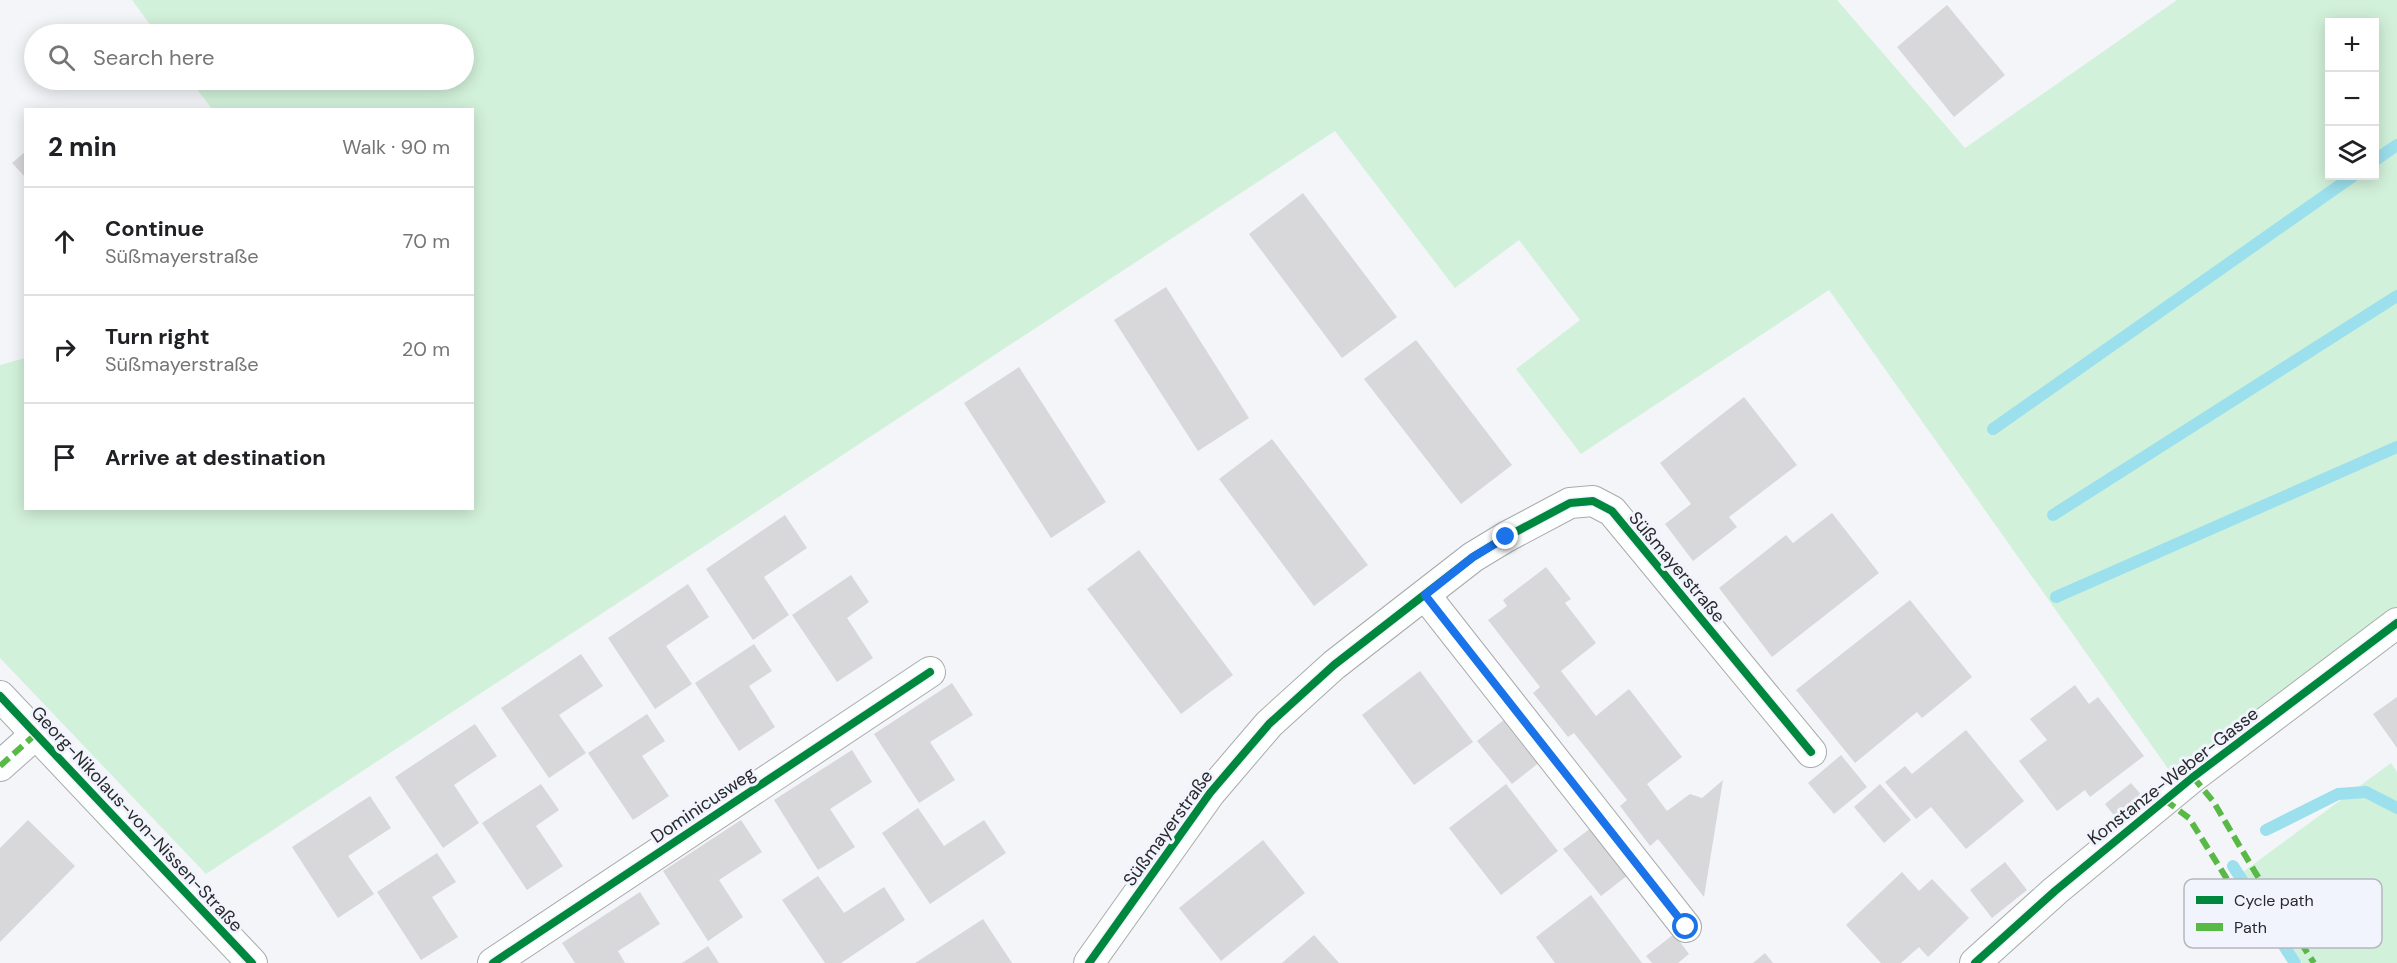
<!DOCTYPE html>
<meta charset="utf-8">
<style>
:root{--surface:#fff;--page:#f2f2f2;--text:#202124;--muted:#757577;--line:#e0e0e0}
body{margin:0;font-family:"DM Sans",sans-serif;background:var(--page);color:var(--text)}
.controls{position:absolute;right:18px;top:18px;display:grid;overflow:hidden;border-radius:0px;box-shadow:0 3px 15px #0003}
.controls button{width:54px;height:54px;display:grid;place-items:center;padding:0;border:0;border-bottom:2px solid var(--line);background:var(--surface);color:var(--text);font:30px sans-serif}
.stop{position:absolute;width:18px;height:18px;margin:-14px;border:4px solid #1a73e8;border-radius:50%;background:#fff}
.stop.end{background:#1a73e8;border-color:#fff;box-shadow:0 2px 6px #0008}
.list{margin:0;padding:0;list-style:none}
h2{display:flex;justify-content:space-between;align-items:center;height:78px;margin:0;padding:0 24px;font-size:26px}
h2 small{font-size:20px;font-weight:400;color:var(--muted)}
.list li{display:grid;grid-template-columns:39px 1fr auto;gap:18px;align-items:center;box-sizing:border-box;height:108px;padding:0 24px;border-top:2px solid var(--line)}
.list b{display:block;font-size:22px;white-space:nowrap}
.list p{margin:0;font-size:20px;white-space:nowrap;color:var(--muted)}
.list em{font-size:20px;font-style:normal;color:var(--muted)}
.icon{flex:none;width:33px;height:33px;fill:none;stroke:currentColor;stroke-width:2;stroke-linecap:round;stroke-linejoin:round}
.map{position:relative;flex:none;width:2397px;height:963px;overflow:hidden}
.search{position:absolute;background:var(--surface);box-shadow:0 3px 15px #0003;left:24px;top:24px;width:450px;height:66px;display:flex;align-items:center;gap:15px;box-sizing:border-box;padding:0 21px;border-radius:33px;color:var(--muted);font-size:22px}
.panel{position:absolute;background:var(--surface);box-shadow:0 3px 15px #0003;left:24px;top:108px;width:450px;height:402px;border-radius:0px}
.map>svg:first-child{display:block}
.green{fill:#d2f1da;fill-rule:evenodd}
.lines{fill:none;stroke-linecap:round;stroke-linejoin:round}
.stream{stroke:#9ce0ed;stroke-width:12}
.building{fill:#d8d8db}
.minor-casing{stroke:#aaabae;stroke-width:32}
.minor{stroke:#fdfefe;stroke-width:30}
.quiet{stroke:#58b947;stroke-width:6;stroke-dasharray:12 6;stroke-linecap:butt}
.cycleway-casing{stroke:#f1f4fc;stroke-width:11}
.cycleway{stroke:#00873e;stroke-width:8}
.route{stroke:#1a73e8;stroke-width:8}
.labels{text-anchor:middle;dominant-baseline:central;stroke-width:6;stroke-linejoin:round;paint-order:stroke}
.street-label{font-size:18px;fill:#28292c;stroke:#f1f4fc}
.key{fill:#f1f4fc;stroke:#b5b7be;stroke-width:1.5}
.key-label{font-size:16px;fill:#28292c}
</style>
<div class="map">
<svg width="2397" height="963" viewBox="0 0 2397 963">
<rect width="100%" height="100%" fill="#f4f5f9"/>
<g class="green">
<path d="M132 0H1837L1965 148 2177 0H2397V609L2174 777 1829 290 1581 454 1516 369 1580 320 1519 240 1455 288 1335 131 206 874 0 658V365L25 358 26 508H472V110L212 109 190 80H464V34H157ZM2330 22H2374V176H2330Z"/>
<polygon points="2391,763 2397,772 2397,963 2302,963 2243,872"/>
</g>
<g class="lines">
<g class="stream">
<polyline points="2374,161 2397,145"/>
<polyline points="1993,429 2353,176"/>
<polyline points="2053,515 2397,296"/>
<polyline points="2056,597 2397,447"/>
<polyline points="2266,830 2338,794 2366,792 2397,808"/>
<polyline points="2233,866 2295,963"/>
</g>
</g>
<g class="building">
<polygon points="1947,5 2005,75 1954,117 1897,47"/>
<polygon points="26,151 26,178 12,163"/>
<polygon points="1303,193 1397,317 1342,358 1249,234"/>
<polygon points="1166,287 1249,418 1198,451 1114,320"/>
<polygon points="1416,340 1512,465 1461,504 1364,379"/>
<polygon points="1019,367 1106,502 1051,538 964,403"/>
<polygon points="1744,397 1797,465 1729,517 1737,527 1693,561 1665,524 1691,504 1660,463"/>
<polygon points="1272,439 1368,565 1314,606 1219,479"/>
<polygon points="1832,513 1879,573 1772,657 1719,588 1786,535 1793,543"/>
<polygon points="785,515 807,548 764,577 789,615 753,640 706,569"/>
<polygon points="1139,550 1233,675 1181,714 1087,589"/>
<polygon points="1546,567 1571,599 1565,603 1596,643 1561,671 1596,716 1629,689 1682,757 1647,784 1667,811 1690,794 1702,798 1723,780 1704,897 1658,839 1650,846 1620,806 1627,800 1574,733 1568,737 1533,693 1540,687 1488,620 1507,606 1503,600"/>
<polygon points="851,575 869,602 847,618 873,658 837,682 792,615"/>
<polygon points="688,584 709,617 666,646 692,684 655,709 608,638"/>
<polygon points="1910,600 1972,677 1922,718 1917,712 1855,763 1796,690"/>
<polygon points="754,644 772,671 749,686 775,727 739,751 695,683"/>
<polygon points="581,654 603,686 559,715 586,753 549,778 501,708"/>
<polygon points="1420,671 1473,742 1414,785 1362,715"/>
<polygon points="952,683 973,715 930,742 955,780 919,803 874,734"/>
<polygon points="2075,685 2089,704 2098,697 2144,756 2090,797 2085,790 2057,811 2019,761 2047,740 2030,719"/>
<polygon points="2397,697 2397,748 2373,714"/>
<polygon points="647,714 665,741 642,756 669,796 633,820 588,753"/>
<polygon points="1505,719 1540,762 1512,784 1477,741"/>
<polygon points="475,724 497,756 454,785 479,823 443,848 395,777"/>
<polygon points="1966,730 2024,801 1966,849 1931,807 1916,819 1885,782 1905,766 1912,774"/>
<polygon points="852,750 872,782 830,809 855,847 818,870 774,800"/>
<polygon points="1841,755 1867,787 1834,814 1808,783"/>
<polygon points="2131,783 2143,797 2116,818 2105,804"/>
<polygon points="541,784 559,810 536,826 563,866 527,890 482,823"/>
<polygon points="1506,784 1558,851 1501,895 1449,828"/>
<polygon points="1880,784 1911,820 1884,843 1854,807"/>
<polygon points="370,796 391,828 348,856 374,894 338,918 292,847"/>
<polygon points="918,808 944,846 984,820 1006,853 930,904 882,833"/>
<polygon points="28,820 75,866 0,942 0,848"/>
<polygon points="741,820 762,852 719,880 743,917 708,941 663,871"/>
<polygon points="1591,828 1628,875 1601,896 1563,849"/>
<polygon points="1263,840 1305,893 1221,961 1179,908"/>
<polygon points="437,853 456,882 432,897 458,937 421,960 377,892"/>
<polygon points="2005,862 2027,890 1992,918 1970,890"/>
<polygon points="1902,872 1919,891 1932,879 1969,918 1928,957 1919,947 1901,963 1881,963 1846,925"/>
<polygon points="818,876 844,913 884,887 905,920 841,963 825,963 782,900"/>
<polygon points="640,892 660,924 618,951 625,963 575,963 562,943"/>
<polygon points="1591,895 1642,963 1555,963 1536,937"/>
<polygon points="983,919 1012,963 915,963 920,960"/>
<polygon points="1674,934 1689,954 1678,963 1652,963 1646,956"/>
<polygon points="1314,935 1339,963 1282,963"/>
<polygon points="708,946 719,963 682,963"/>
<polygon points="1765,953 1773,963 1753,963"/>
</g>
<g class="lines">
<g class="minor-casing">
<g id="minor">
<polyline points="1425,595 1686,927"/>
<polyline points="0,696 252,963"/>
<polyline points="0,766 36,734"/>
<polyline points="493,963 930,672"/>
<polyline points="1089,963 1210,793 1269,724 1334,665 1473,557 1506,537 1570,503 1593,501 1612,511 1811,752"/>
<polyline points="1975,963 2055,891 2193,777 2397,623"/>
</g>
</g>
<use href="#minor" class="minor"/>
<g class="quiet">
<polyline points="1425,595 1686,927"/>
<polyline points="0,766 36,734"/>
<polyline points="2193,777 2213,801 2255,872 2314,963"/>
<polyline points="2165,800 2189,818 2235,892"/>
</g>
<g class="cycleway-casing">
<g id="cycleway">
<polyline points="0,696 252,963"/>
<polyline points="493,963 930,672"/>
<polyline points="1089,963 1210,793 1269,724 1334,665 1473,557 1506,537 1570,503 1593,501 1612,511 1811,752"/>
<polyline points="1975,963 2055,891 2193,777 2397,623"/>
</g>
</g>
<use href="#cycleway" class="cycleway"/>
</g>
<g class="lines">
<polyline class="route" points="1506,537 1473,557 1425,595 1686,927"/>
</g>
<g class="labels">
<g class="street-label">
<text transform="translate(1677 567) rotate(50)">Süßmayerstraße</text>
<text transform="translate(2173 776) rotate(-38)">Konstanze-Weber-Gasse</text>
<text transform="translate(703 805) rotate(-34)">Dominicusweg</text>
<text transform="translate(137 819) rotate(47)">Georg-Nikolaus-von-Nissen-Straße</text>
<text transform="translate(1168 828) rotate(-54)">Süßmayerstraße</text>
</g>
</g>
<rect x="2184" y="879" width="198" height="69" rx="9" class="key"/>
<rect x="2196" y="896" width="27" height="8" fill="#00873e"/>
<rect x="2196" y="923" width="27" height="8" fill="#58b947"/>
<g class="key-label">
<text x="2234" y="906">Cycle path</text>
<text x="2234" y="933">Path</text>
</g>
</svg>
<div class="controls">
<button>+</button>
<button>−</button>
<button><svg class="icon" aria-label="layers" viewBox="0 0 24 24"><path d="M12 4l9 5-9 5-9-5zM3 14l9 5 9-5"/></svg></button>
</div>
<div class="stop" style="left:1686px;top:927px"></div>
<div class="stop end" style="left:1506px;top:537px"></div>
<div class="search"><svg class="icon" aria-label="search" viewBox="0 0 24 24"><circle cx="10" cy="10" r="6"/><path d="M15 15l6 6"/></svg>Search here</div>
<section class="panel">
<h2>2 min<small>Walk · 90 m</small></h2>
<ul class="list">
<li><svg class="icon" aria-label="ahead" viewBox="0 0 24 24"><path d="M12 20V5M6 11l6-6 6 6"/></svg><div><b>Continue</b><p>Süßmayerstraße</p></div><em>70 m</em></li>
<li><svg class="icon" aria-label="right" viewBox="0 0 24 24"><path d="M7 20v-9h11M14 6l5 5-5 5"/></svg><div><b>Turn right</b><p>Süßmayerstraße</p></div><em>20 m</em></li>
<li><svg class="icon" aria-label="arrive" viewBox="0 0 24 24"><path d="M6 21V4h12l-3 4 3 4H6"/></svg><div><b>Arrive at destination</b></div></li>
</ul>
</section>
</div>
